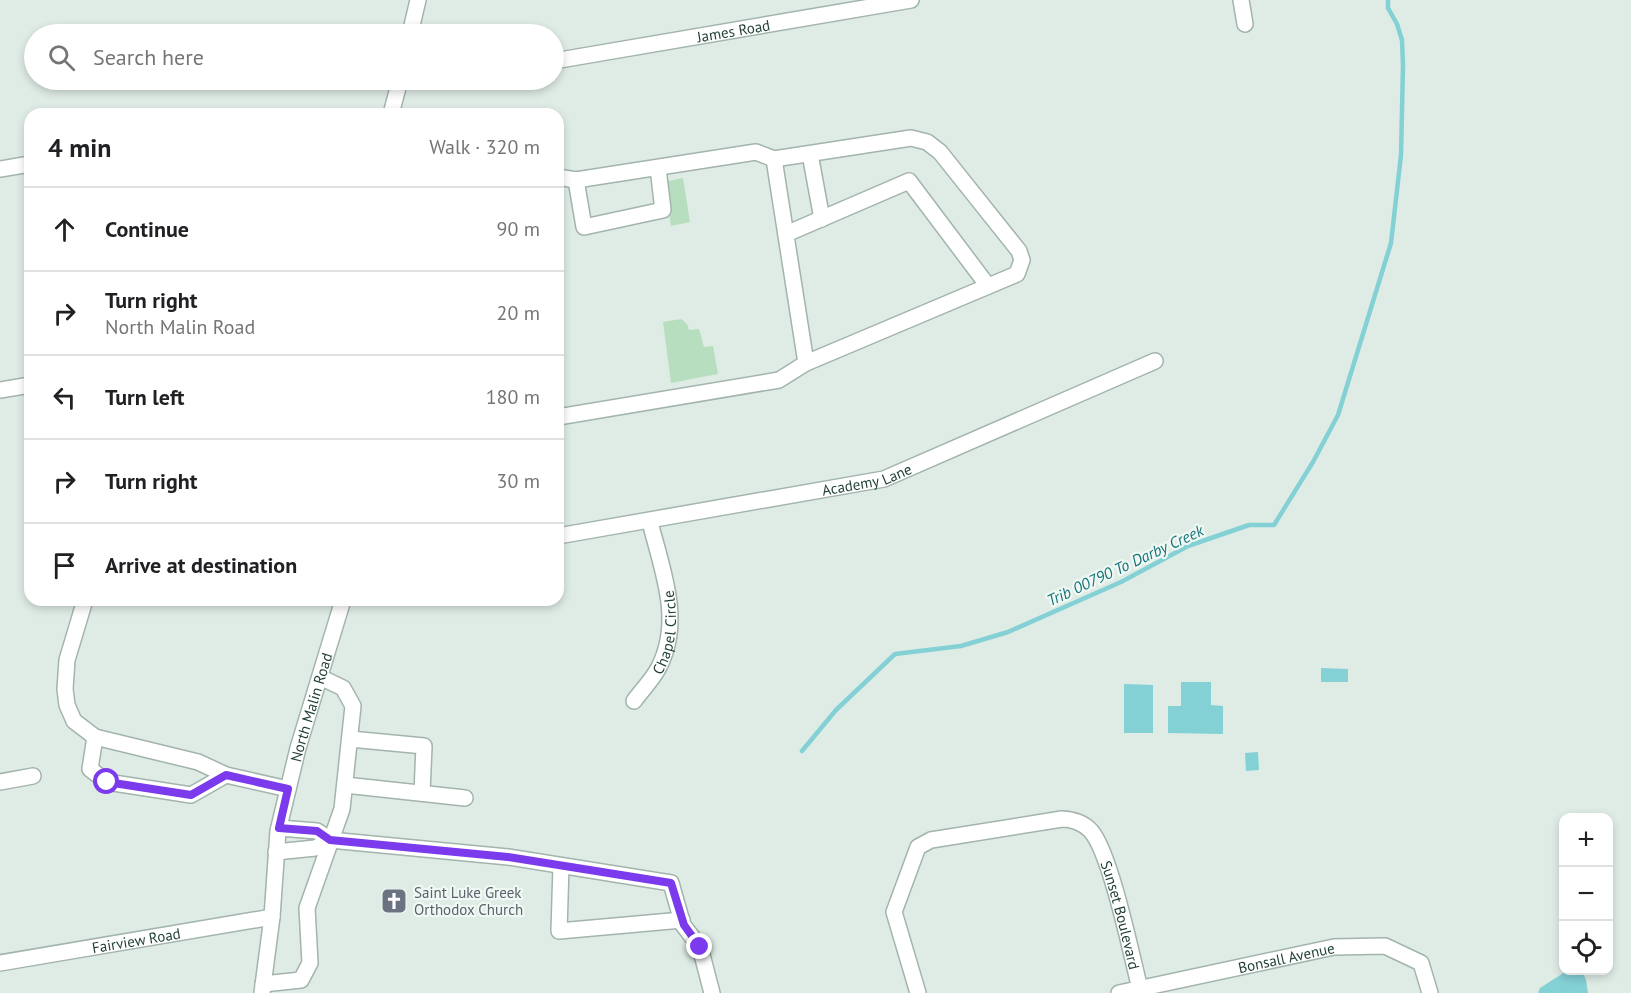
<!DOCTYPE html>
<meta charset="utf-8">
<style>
:root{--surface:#fff;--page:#f6f6f6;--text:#202124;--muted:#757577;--line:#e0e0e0}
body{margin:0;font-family:"PT Sans",sans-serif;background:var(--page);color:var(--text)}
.controls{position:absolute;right:18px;bottom:18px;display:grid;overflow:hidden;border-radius:12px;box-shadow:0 3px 9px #0003}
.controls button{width:54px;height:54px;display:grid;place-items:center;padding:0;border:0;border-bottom:2px solid var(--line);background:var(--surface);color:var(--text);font:30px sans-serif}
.stop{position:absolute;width:18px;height:18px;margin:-14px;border:4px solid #7c3aed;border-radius:50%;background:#fff}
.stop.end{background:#7c3aed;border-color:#fff;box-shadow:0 2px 6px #0008}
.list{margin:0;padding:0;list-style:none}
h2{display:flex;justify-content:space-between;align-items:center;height:78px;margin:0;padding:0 24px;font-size:26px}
h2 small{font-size:20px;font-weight:400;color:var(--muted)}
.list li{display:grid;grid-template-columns:39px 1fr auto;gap:18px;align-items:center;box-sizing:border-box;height:84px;padding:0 24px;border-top:2px solid var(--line)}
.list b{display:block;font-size:22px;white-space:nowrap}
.list p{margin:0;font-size:20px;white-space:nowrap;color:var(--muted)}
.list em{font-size:20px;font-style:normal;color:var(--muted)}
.icon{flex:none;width:33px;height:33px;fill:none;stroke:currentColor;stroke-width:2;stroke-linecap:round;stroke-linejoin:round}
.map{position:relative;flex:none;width:1631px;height:993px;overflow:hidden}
.search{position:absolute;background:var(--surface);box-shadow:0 3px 9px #0003;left:24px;top:24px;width:540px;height:66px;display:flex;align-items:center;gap:15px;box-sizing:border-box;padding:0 21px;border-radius:33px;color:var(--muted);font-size:22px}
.panel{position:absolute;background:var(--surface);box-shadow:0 3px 9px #0003;left:24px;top:108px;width:540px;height:498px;border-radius:18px}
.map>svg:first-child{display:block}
.green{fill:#b7debe}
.water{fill:#83d0d5}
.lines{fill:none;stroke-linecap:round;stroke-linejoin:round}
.stream{stroke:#83d0d5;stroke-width:4.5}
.minor-casing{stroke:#a2b4ac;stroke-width:18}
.minor{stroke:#fff;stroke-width:15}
.route{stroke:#7c3aed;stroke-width:8}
.labels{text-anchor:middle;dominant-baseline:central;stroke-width:4.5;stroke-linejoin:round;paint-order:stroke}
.street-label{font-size:15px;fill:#1f3d32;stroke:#f0f8f3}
.worship-label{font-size:15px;fill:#5b616d;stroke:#f0f8f3;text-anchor:start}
.water-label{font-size:16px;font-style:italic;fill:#16757c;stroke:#f0f8f3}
</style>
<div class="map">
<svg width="1631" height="993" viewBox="0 0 1631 993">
<rect width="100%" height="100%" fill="#dfece5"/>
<g class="green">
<polygon points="683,178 690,222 671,226 664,182"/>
<polygon points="681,319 687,324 689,330 699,329 704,347 713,346 718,374 671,383 663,322"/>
</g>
<g class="water">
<polygon points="1321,668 1348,669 1348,682 1321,682"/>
<polygon points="1181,682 1211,682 1211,705 1223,706 1223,734 1168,733 1168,706 1181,706"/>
<polygon points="1124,684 1153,685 1153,733 1124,733"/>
<polygon points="1258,752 1259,770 1246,771 1245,753"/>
<polygon points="1568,970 1582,971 1586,980 1588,993 1538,993 1540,988"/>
</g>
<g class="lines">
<polyline class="stream" points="802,751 836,710 895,654 961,646 1008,632 1121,582 1188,546 1249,525 1274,525 1313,462 1338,415 1391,243 1401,155 1403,65 1402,40 1397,24 1388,8 1388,0"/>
<g class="minor-casing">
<g id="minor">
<polyline points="1241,0 1245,24"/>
<polyline points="410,34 418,0"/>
<path id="s1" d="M554 61 911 0"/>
<polyline points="391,114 400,80"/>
<polyline points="810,154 822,219"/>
<polyline points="774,159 806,363"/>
<polyline points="0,169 30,164"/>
<polyline points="558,177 576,180 756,152 774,159 911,138 927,142 940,152 1019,251 1022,260 1017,274 806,363 779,380 558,417"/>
<polyline points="576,180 584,227 663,210 658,168"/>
<polyline points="786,234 909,181 988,286"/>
<polyline points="0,390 30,385"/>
<path id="s2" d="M558 536 884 479 1155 361"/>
<polyline points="85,600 67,660 65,689 67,705 74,721 95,737 198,762 226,775 288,789"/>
<path id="s3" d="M634 701C642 690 653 679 659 667 683 620 662 570 650 522"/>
<polyline points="95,737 90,769 107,782 191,795 226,775"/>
<polyline points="350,739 424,746 422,793"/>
<polyline points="0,782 33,776"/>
<polyline points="345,785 465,798"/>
<polyline points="330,840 508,857 671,883 683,925 700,947 712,993"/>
<polyline points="276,852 315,848 330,840 317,831 279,828"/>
<polyline points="561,866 559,931 682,920"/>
<path id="s4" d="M0 963 272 917"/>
<polyline points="263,984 301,980 310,963 307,908 342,809 353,706 343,688 320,677"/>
<path id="s5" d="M262 993 272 917 278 831 298 748 343 600"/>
<path id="s6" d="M918 993 894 912 918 847 931 840 1062 819C1072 819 1084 823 1091 831 1111 854 1132 958 1141 993"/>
<path id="s7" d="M1119 993 1334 947 1385 946 1421 963 1430 993"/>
</g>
</g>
<use href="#minor" class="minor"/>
</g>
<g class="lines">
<polyline class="route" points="107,782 191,795 226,775 288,789 279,828 317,831 330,840 508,857 671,883 684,925 700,947"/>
</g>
<defs>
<g id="church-square" transform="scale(1.35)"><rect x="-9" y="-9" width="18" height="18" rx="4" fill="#6b7280" stroke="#f0f8f3"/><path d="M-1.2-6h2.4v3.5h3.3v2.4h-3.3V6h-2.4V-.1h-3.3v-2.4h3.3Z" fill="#fff"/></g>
</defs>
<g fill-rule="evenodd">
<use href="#church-square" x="394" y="901"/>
</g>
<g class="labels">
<g class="street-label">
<text stroke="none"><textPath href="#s1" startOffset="182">James Road</textPath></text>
<text stroke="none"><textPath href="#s2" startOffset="314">Academy Lane</textPath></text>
<text stroke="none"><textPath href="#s3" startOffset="78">Chapel Circle</textPath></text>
<text stroke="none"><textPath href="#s5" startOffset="291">North Malin Road</textPath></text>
<text stroke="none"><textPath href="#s6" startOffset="423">Sunset Boulevard</textPath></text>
<text stroke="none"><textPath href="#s4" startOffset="138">Fairview Road</textPath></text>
<text stroke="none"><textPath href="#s7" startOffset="171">Bonsall Avenue</textPath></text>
</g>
<g class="worship-label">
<text x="414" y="892">Saint Luke Greek<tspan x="414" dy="17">Orthodox Church</tspan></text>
</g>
<g class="water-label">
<text transform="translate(1125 565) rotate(-25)">Trib 00790 To Darby Creek</text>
</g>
</g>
</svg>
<div class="controls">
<button>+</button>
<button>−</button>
<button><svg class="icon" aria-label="locate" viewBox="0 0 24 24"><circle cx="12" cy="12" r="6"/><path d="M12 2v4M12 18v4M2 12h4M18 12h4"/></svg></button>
</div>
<div class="stop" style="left:107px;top:782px"></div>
<div class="stop end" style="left:700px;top:947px"></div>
<div class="search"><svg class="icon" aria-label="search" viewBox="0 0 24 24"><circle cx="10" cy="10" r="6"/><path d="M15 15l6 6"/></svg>Search here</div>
<section class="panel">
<h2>4 min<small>Walk · 320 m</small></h2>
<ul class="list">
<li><svg class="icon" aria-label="ahead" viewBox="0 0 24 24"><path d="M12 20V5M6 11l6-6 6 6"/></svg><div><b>Continue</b></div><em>90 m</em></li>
<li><svg class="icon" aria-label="right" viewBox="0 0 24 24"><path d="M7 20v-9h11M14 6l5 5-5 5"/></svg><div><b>Turn right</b><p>North Malin Road</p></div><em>20 m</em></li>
<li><svg class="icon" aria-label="left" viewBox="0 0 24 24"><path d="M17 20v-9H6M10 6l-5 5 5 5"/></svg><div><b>Turn left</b></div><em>180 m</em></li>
<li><svg class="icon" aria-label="right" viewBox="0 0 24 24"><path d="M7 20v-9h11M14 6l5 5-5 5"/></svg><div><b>Turn right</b></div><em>30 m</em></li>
<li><svg class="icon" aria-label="arrive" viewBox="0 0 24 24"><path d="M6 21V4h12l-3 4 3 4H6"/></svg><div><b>Arrive at destination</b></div></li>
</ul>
</section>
</div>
